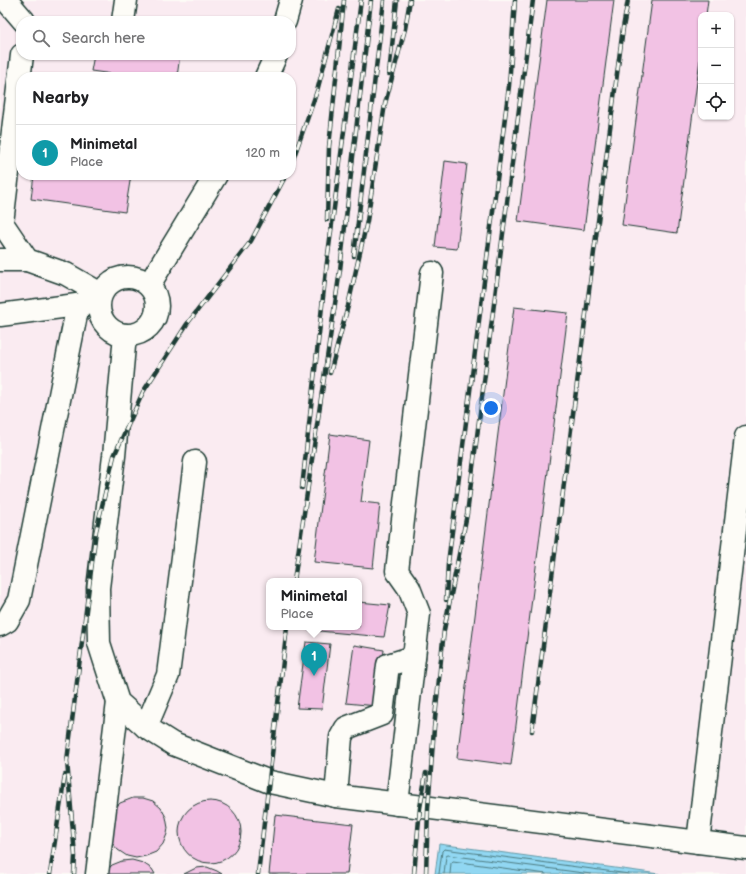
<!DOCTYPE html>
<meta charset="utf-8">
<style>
:root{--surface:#fff;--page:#f2f2f2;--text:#202124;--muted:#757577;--line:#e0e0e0;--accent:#1f6fb2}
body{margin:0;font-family:"Balsamiq Sans",sans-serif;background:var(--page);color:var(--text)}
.controls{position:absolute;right:12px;top:12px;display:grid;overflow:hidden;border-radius:8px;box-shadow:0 1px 3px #0004}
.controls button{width:36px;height:36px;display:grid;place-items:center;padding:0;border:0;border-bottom:1px solid var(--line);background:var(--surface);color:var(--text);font:20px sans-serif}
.you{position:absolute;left:491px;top:408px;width:14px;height:14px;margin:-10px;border:3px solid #fff;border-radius:50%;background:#1a73e8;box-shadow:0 0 0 6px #1a73e833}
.badge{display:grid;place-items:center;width:26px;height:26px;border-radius:50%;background:var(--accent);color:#fff;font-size:13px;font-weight:700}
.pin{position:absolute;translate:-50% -33px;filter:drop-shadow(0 1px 2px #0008)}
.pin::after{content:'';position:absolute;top:21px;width:14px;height:12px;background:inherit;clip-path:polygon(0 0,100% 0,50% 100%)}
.popup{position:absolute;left:266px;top:578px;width:96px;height:52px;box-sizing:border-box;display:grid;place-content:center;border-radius:8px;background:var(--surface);filter:drop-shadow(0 1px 3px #0005);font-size:13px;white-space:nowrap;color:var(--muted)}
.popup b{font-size:15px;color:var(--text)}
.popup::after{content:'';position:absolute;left:50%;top:100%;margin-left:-8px;border:8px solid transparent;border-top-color:var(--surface)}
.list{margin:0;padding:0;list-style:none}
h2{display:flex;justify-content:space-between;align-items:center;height:52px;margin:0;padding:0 16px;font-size:17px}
h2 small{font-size:13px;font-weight:400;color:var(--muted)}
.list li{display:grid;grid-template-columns:26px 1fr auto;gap:12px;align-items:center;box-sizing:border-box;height:56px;padding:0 16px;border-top:1px solid var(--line)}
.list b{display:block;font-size:15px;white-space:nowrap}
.list p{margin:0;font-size:13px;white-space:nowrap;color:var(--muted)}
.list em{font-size:13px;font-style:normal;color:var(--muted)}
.icon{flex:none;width:22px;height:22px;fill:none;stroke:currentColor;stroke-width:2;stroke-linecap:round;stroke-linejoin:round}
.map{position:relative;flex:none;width:746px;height:874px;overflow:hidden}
.search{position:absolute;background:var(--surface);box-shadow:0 1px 3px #0004;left:16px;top:16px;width:280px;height:44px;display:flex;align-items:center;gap:10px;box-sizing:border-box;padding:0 14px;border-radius:16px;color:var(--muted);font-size:15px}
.panel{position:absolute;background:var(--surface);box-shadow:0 1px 3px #0004;left:16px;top:72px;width:280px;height:108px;border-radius:16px}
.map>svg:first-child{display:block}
.built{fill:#faebf1;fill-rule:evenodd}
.water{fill:#91d7f2;stroke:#6399a6}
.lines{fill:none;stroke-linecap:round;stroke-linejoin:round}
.shore{stroke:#4d7b80;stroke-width:1}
.building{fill:#f2c2e4;stroke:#1f3d34}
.minor-casing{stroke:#1f3d34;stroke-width:25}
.minor{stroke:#fdfcf7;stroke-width:22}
.rail-casing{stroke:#1f3d34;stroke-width:4.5}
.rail{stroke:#fdfcf7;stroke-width:3;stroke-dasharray:9;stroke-linecap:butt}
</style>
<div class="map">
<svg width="746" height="874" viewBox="0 0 746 874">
<rect width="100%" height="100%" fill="#fdfcf7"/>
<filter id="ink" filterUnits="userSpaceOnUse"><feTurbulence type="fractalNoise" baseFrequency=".025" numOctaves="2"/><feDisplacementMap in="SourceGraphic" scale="8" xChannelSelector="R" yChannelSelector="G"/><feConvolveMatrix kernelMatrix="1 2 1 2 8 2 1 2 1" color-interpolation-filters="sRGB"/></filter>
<g filter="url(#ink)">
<path class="built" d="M0 0H746V874H0ZM701 15H731V117H701ZM21 21H291V55H21ZM21 77H291V175H21ZM269 581H359V627H269Z"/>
<polygon class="water" points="439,844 659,874 435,874"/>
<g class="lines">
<g class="shore">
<polyline points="439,874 442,851 444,849 629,874"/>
<polyline points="444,874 446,856 448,855 591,874"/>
<polyline points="450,874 451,863 453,861 546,874"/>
</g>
</g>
<g class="building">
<polygon points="547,0 614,0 584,230 518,221"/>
<polygon points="652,0 708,0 706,15 701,15 701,52 677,233 622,225"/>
<polygon points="94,55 180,55 177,77 134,77 91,71"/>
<polygon points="445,161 467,164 457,249 435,247"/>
<polygon points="34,175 131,175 125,212 31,199"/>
<polygon points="514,307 568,313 511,765 457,758"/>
<polygon points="330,434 369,440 361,502 380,504 373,568 314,562"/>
<polygon points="359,602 390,605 384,637 308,630 308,627 359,627"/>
<polygon points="306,642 330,644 322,709 297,708"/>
<polygon points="354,645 384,650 377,706 346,703"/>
<polygon points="133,798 143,798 153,801 161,808 166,817 168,828 167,834 163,844 156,852 146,856 136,858 127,856 118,850 111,842 113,811 120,803"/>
<circle cx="210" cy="832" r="31"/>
<polygon points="275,815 353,824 347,874 269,874"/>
<polygon points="132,860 143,863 152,869 155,874 104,874 112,865 122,861"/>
<polygon points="207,867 217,871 222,874 184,874 196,868"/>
</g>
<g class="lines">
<g class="minor-casing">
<g id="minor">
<polyline points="6,0 24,21"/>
<polyline points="123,21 126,0"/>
<polyline points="285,21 291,0"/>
<polyline points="22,55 2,223 27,260 66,274 101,294"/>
<polyline points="266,77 276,55"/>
<polyline points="0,260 27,260"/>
<circle cx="128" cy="306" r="29"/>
<polyline points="149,285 216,175"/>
<polyline points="0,315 92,303"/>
<polyline points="125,335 114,456 98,588 99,643 118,702 146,727 173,744 270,782 336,796 746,848"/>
<polyline points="0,625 7,621 19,600 78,305"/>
<polyline points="146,727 168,675 195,462"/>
<polyline points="336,796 341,737 346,728 382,714 388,665 414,657"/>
<polyline points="397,804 419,614 409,588 397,571 432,273"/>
<polyline points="698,842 746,437"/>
<polyline points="97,874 118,702"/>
</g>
</g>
<use href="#minor" class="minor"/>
<g class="rail-casing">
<g id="rail">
<polyline points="389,74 397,0"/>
<polyline points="291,165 317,91 339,9"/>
<polyline points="327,220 329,147 344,0"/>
<polyline points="354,256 384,0"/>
<polyline points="330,373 348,306 367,221 385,104 405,29 410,0"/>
<polyline points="302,488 326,270 361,0"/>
<polyline points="294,581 340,270 371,0"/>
<polyline points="446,600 448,563 509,86 515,0"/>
<polyline points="532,731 623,28 628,0"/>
<polyline points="50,874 65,775"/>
<polyline points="74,874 75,856 67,761 96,531 114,456 143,392 187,324 251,241 286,175"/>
<polyline points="258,874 287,627"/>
<polyline points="414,874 420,808 426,773"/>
<polyline points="426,874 428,809 434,728 444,630 467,514 533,0"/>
</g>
</g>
<use href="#rail" class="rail"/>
</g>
</g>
</svg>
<div class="controls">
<button>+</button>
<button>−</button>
<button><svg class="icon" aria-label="locate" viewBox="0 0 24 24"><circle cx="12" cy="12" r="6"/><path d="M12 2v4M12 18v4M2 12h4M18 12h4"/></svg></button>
</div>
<div class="you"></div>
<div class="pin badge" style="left:314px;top:676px;background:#0f9aa8">1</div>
<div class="popup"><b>Minimetal</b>Place</div>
<div class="search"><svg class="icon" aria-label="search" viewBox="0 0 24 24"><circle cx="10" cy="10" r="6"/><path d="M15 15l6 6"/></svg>Search here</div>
<section class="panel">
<h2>Nearby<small></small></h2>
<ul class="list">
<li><span class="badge" style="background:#0f9aa8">1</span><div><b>Minimetal</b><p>Place</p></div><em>120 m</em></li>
</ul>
</section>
</div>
